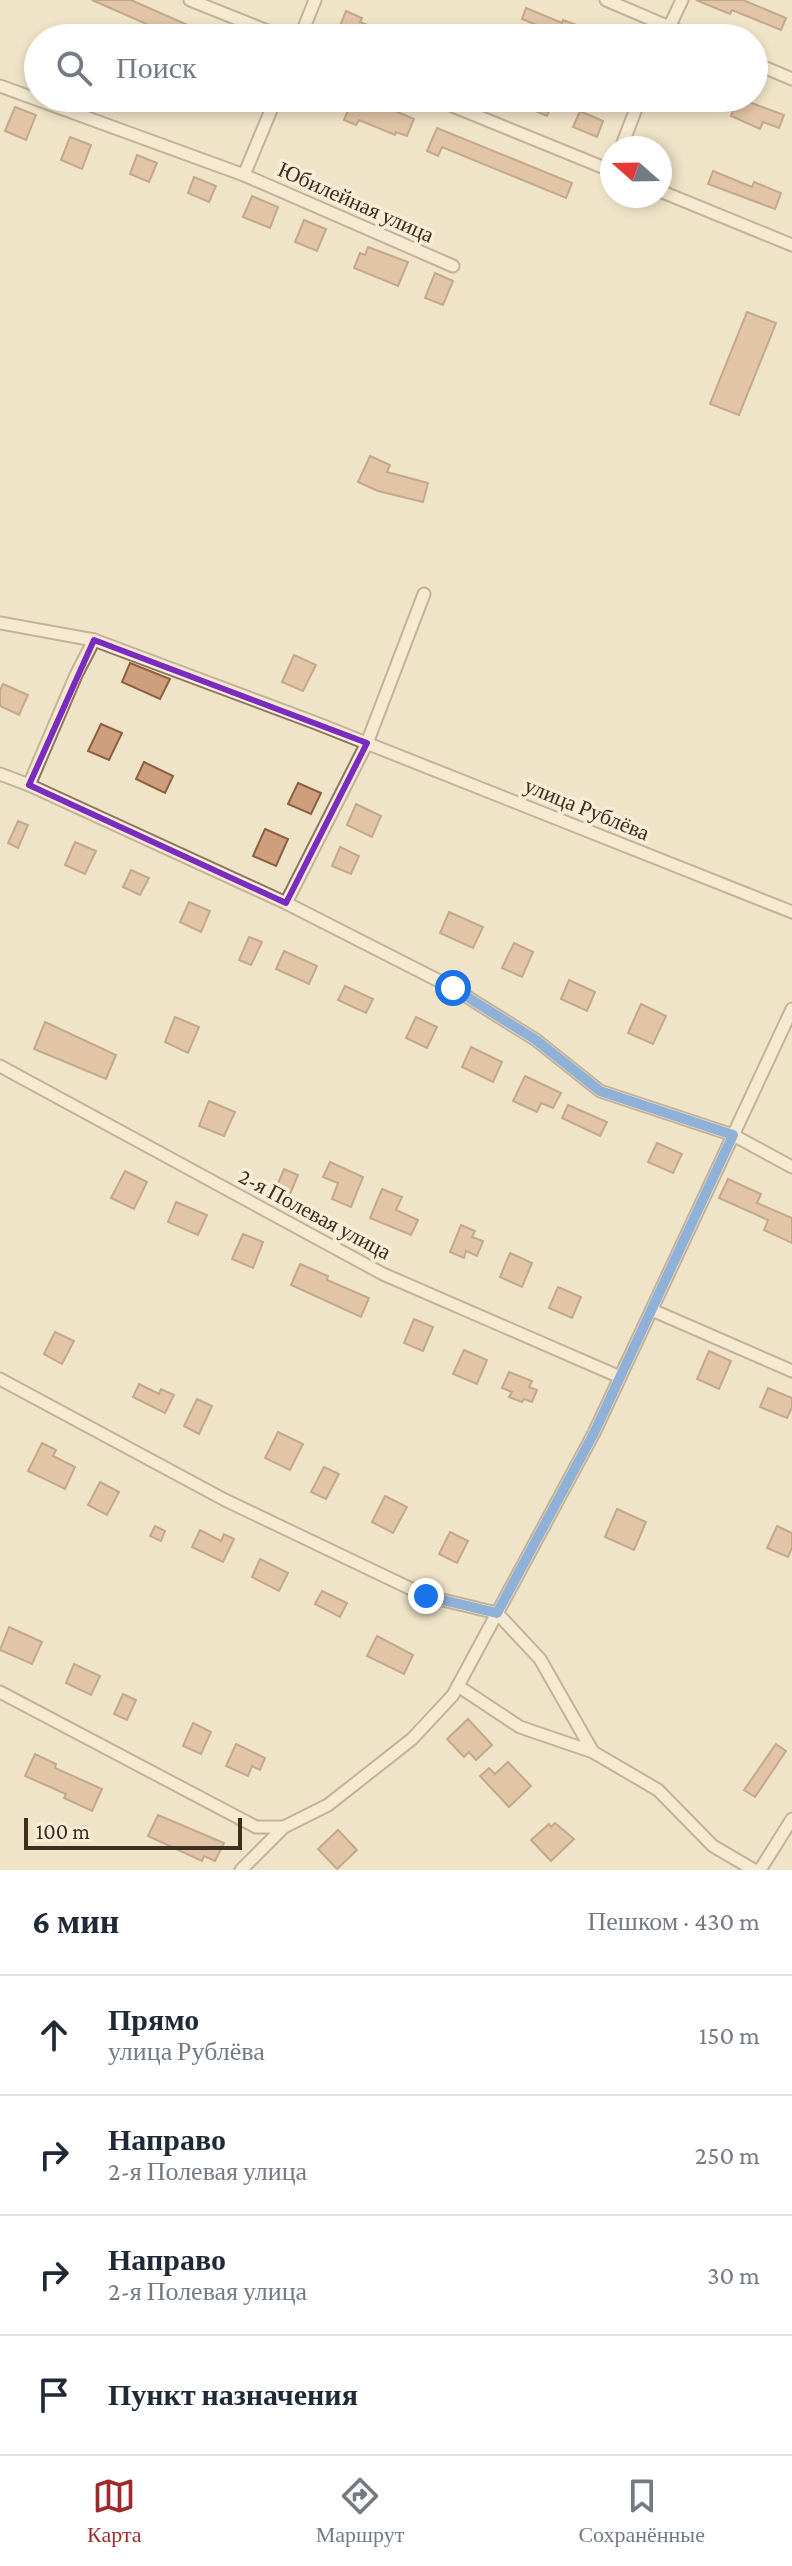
<!DOCTYPE html>
<html lang="ru">
<meta charset="utf-8">
<style>
:root{--surface:#fff;--page:#f6f6f7;--text:#1f2937;--muted:#747a83;--line:#e0e1e3;--accent:#9e2a2b}
body{margin:0;font-family:"Crimson Pro",serif;background:var(--page);color:var(--text)}
.compass{position:absolute;left:600px;top:136px;width:72px;height:72px;border-radius:50%;background:var(--surface);box-shadow:0 4px 12px #0003;rotate:290deg}
.scale{position:absolute;left:24px;bottom:20px;width:218px;box-sizing:border-box;padding-left:8px;border:4px solid #3d2e20;border-top:0;font-size:22px;line-height:28px;white-space:nowrap;color:#3d2e20;-webkit-text-stroke:6px #f7eed8;paint-order:stroke}
.stop{position:absolute;width:24px;height:24px;margin:-18px;border:6px solid #1a73e8;border-radius:50%;background:#fff}
.stop.end{background:#1a73e8;border-color:#fff;box-shadow:0 2px 8px #0008}
.list{margin:0;padding:0;list-style:none}
h2{display:flex;justify-content:space-between;align-items:center;height:104px;margin:0;padding:0 32px;font-size:34px}
h2 small{font-size:26px;font-weight:400;color:var(--muted)}
.list li{display:grid;grid-template-columns:52px 1fr auto;gap:24px;align-items:center;box-sizing:border-box;height:120px;padding:0 32px;border-top:2px solid var(--line)}
.list b{display:block;font-size:30px;white-space:nowrap}
.list p{margin:0;font-size:26px;white-space:nowrap;color:var(--muted)}
.list em{font-size:26px;font-style:normal;color:var(--muted)}
.icon{flex:none;width:44px;height:44px;fill:none;stroke:currentColor;stroke-width:2;stroke-linecap:round;stroke-linejoin:round}
.map{position:relative;flex:none;width:792px;height:1870px;overflow:hidden}
.search{position:absolute;background:var(--surface);box-shadow:0 4px 12px #0003;left:24px;right:24px;top:24px;height:88px;display:flex;align-items:center;gap:20px;box-sizing:border-box;padding:0 28px;border-radius:44px;color:var(--muted);font-size:30px}
.sheet{height:584px;background:var(--surface)}
nav{display:flex;justify-content:space-around;align-items:center;box-sizing:border-box;height:112px;border-top:2px solid var(--line);background:var(--surface);font-size:22px;color:var(--muted)}
nav a{display:grid;justify-items:center;gap:4px}
nav .on{color:var(--accent)}
.map>svg:first-child{display:block}
.building{fill:#cf9f7d;stroke:#8d5f41;stroke-width:2}
.lines{fill:none;stroke-linecap:round;stroke-linejoin:round}
.street-casing{stroke:#8d765c;stroke-width:15}
.street{stroke:#faf1dc;stroke-width:11}
.route{stroke:#1a73e8;stroke-width:10}
.marked{fill:none;stroke:#7b2cbf;stroke-width:6;stroke-linejoin:round}
.labels{text-anchor:middle;dominant-baseline:central;stroke-width:7;stroke-linejoin:round;paint-order:stroke}
.street-label{font-size:22px;fill:#3d2e20;stroke:#f7eed8}
</style>
<div class="map">
<svg width="792" height="1870" viewBox="0 0 792 1870">
<rect width="100%" height="100%" fill="#f0e4c8"/>
<g class="building">
<polygon points="92,0 131,0 217,38 178,38 170,34 168,38 154,38 158,29"/>
<polygon points="696,0 743,0 786,18 781,30 732,10 730,14"/>
<polygon points="526,8 562,23 563,20 577,25 572,38 556,38 558,34 522,19"/>
<polygon points="346,11 362,18 360,22 399,38 356,38 338,31"/>
<polygon points="353,98 365,98 414,119 407,136 396,132 395,135 359,120 356,125 344,120"/>
<polygon points="505,98 554,98 547,116"/>
<polygon points="738,98 784,115 779,128 763,122 760,129 731,116"/>
<polygon points="15,107 36,115 26,140 5,131"/>
<polygon points="580,111 603,121 597,137 573,127"/>
<polygon points="437,128 572,183 566,198 442,147 438,156 427,151"/>
<polygon points="70,137 91,145 82,169 61,160"/>
<polygon points="137,155 157,163 149,182 130,174"/>
<polygon points="713,171 752,187 754,182 781,193 775,209 708,184"/>
<polygon points="194,177 216,186 209,202 188,193"/>
<polygon points="252,196 278,207 270,228 243,217"/>
<polygon points="304,220 326,229 317,251 295,242"/>
<polygon points="368,247 408,262 398,286 354,268 360,253 365,255"/>
<polygon points="435,273 453,281 443,305 425,298"/>
<polygon points="747,312 776,323 739,415 710,404"/>
<polygon points="370,456 390,465 387,472 428,483 423,502 378,491 358,482"/>
<polygon points="294,655 316,665 303,691 282,682"/>
<polygon points="130,663 170,679 160,699 122,682"/>
<polygon points="3,684 28,695 19,715 0,706 0,690"/>
<polygon points="101,724 122,733 109,760 88,751"/>
<polygon points="144,762 173,776 165,793 136,779"/>
<polygon points="298,783 321,793 311,814 288,804"/>
<polygon points="356,804 381,816 372,837 347,825"/>
<polygon points="18,821 28,825 18,848 8,843"/>
<polygon points="265,829 288,839 276,866 253,856"/>
<polygon points="75,842 96,851 85,874 65,865"/>
<polygon points="340,847 359,856 351,874 332,866"/>
<polygon points="131,870 149,878 140,895 123,887"/>
<polygon points="189,902 210,911 201,932 180,922"/>
<polygon points="449,912 483,927 473,948 440,933"/>
<polygon points="249,937 262,942 251,965 239,960"/>
<polygon points="514,943 533,952 522,977 502,968"/>
<polygon points="284,951 317,966 309,984 276,969"/>
<polygon points="569,980 595,992 587,1011 561,999"/>
<polygon points="345,986 373,999 366,1013 338,1000"/>
<polygon points="641,1004 666,1016 653,1044 628,1033"/>
<polygon points="175,1017 199,1027 188,1053 165,1042"/>
<polygon points="416,1017 437,1027 427,1048 406,1038"/>
<polygon points="45,1022 116,1055 106,1079 34,1049"/>
<polygon points="471,1047 502,1062 493,1082 462,1067"/>
<polygon points="525,1076 561,1093 553,1108 541,1103 537,1112 513,1101"/>
<polygon points="209,1101 235,1112 224,1136 199,1126"/>
<polygon points="568,1105 607,1122 600,1136 562,1118"/>
<polygon points="657,1143 682,1154 673,1173 648,1162"/>
<polygon points="330,1162 363,1177 351,1207 332,1199 338,1183 323,1177"/>
<polygon points="284,1169 298,1175 288,1199 274,1193"/>
<polygon points="125,1171 147,1182 134,1209 111,1198"/>
<polygon points="728,1179 761,1194 757,1203 792,1218 792,1243 764,1230 768,1220 719,1198"/>
<polygon points="382,1189 402,1197 396,1210 418,1220 411,1235 370,1218"/>
<polygon points="176,1202 207,1215 198,1235 168,1222"/>
<polygon points="461,1225 475,1231 472,1237 483,1241 477,1256 466,1251 464,1258 450,1252"/>
<polygon points="243,1234 263,1242 253,1268 232,1259"/>
<polygon points="510,1253 532,1263 522,1287 500,1277"/>
<polygon points="300,1264 328,1276 327,1280 369,1298 361,1317 291,1285"/>
<polygon points="558,1287 581,1297 572,1318 549,1308"/>
<polygon points="414,1319 433,1327 423,1351 404,1343"/>
<polygon points="55,1332 74,1341 62,1364 44,1354"/>
<polygon points="464,1350 487,1360 477,1384 453,1374"/>
<polygon points="709,1351 731,1361 719,1389 697,1379"/>
<polygon points="509,1372 532,1381 529,1387 537,1390 532,1402 524,1399 522,1402 509,1397 512,1392 502,1388"/>
<polygon points="139,1384 159,1394 161,1389 174,1395 165,1413 133,1397"/>
<polygon points="768,1388 792,1398 792,1407 787,1418 760,1407"/>
<polygon points="197,1399 212,1406 199,1434 184,1426"/>
<polygon points="278,1432 303,1444 290,1470 265,1458"/>
<polygon points="42,1443 56,1450 53,1456 75,1467 65,1489 28,1471"/>
<polygon points="324,1467 339,1474 326,1499 311,1492"/>
<polygon points="100,1482 119,1492 107,1515 88,1505"/>
<polygon points="385,1496 407,1507 393,1533 372,1522"/>
<polygon points="617,1509 646,1522 634,1550 605,1537"/>
<polygon points="155,1526 165,1531 161,1541 150,1536"/>
<polygon points="777,1526 792,1533 792,1548 788,1557 767,1548"/>
<polygon points="200,1530 221,1541 224,1534 234,1539 223,1562 192,1547"/>
<polygon points="450,1532 468,1541 457,1563 439,1554"/>
<polygon points="260,1559 288,1573 279,1591 252,1577"/>
<polygon points="322,1591 347,1603 340,1617 315,1604"/>
<polygon points="9,1627 42,1642 32,1664 0,1650"/>
<polygon points="377,1636 413,1655 404,1674 367,1656"/>
<polygon points="74,1664 100,1676 91,1695 66,1683"/>
<polygon points="123,1694 136,1700 127,1720 114,1714"/>
<polygon points="468,1719 492,1745 476,1760 469,1752 464,1757 447,1739"/>
<polygon points="193,1723 211,1732 201,1754 183,1746"/>
<polygon points="236,1744 265,1758 260,1770 252,1766 248,1776 226,1766"/>
<polygon points="776,1744 786,1751 755,1797 744,1790"/>
<polygon points="35,1754 56,1764 55,1768 102,1789 92,1811 64,1798 66,1794 25,1776"/>
<polygon points="508,1762 531,1786 509,1807 480,1776 489,1768 495,1774"/>
<polygon points="158,1815 224,1843 215,1861 204,1856 202,1861 148,1836"/>
<polygon points="555,1823 574,1839 551,1861 531,1840 549,1824 551,1827"/>
<polygon points="338,1830 357,1850 337,1869 318,1849"/>
</g>
<g class="lines">
<g class="street-casing">
<g id="street">
<polyline points="190,0 285,38"/>
<polyline points="606,0 695,38"/>
<polyline points="300,38 315,0"/>
<polyline points="664,38 682,0"/>
<polyline points="754,63 792,79"/>
<polyline points="0,86 244,175 453,266"/>
<polyline points="433,98 612,171"/>
<polyline points="621,148 640,98"/>
<polyline points="244,175 276,98"/>
<polyline points="660,191 792,245"/>
<polyline points="0,623 94,640"/>
<polyline points="0,774 29,785 286,903 453,988 536,1040 600,1091 733,1135 792,1167"/>
<polyline points="29,785 76,675 94,640 316,723 792,912"/>
<polyline points="286,903 367,743 424,594"/>
<polyline points="0,1066 383,1274 620,1377"/>
<polyline points="652,1310 792,1371"/>
<polyline points="0,1379 225,1500 426,1596 497,1613 540,1659 593,1752"/>
<polyline points="458,1686 520,1727 593,1752 658,1790 713,1846 754,1870"/>
<polyline points="0,1692 256,1827 284,1827 328,1805 412,1739 453,1695 594,1433 792,1009"/>
<polyline points="241,1870 284,1827"/>
<polyline points="760,1870 792,1819"/>
</g>
</g>
<use href="#street" class="street"/>
</g>
<g class="lines">
<polyline class="route" points="426,1596 497,1613 594,1433 733,1135 600,1091 536,1040 453,988"/>
</g>
<path d="M0 0H792V1870H0ZM94 640 367 743 286 903 29 785Z" fill="#f0e4c8" fill-opacity=".55" fill-rule="evenodd"/>
<path class="marked" d="M94 640 367 743 286 903 29 785Z"/>
<g class="labels">
<g class="street-label">
<text transform="translate(356 202) rotate(24)">Юбилейная улица</text>
<text transform="translate(587 809) rotate(22)">улица Рублёва</text>
<text transform="translate(315 1214) rotate(28)">2-я Полевая улица</text>
</g>
</g>
</svg>
<svg class="compass" viewBox="-18 -18 36 36"><path d="M0-13l5 13h-10z" fill="#e53935"/><path d="M0 13l5-13h-10z" fill="#747a83"/></svg>
<div class="scale">100 m</div>
<div class="stop" style="left:453px;top:988px"></div>
<div class="stop end" style="left:426px;top:1596px"></div>
<div class="search"><svg class="icon" aria-label="search" viewBox="0 0 24 24"><circle cx="10" cy="10" r="6"/><path d="M15 15l6 6"/></svg>Поиск</div>
</div>
<section class="sheet">
<h2>6 мин<small>Пешком · 430 m</small></h2>
<ul class="list">
<li><svg class="icon" aria-label="ahead" viewBox="0 0 24 24"><path d="M12 20V5M6 11l6-6 6 6"/></svg><div><b>Прямо</b><p>улица Рублёва</p></div><em>150 m</em></li>
<li><svg class="icon" aria-label="right" viewBox="0 0 24 24"><path d="M7 20v-9h11M14 6l5 5-5 5"/></svg><div><b>Направо</b><p>2-я Полевая улица</p></div><em>250 m</em></li>
<li><svg class="icon" aria-label="right" viewBox="0 0 24 24"><path d="M7 20v-9h11M14 6l5 5-5 5"/></svg><div><b>Направо</b><p>2-я Полевая улица</p></div><em>30 m</em></li>
<li><svg class="icon" aria-label="arrive" viewBox="0 0 24 24"><path d="M6 21V4h12l-3 4 3 4H6"/></svg><div><b>Пункт назначения</b></div></li>
</ul>
</section>
<nav>
<a class="on"><svg class="icon" aria-label="map" viewBox="0 0 24 24"><path d="M3 6l6-2 6 2 6-2v14l-6 2-6-2-6 2zM9 4v14M15 6v14"/></svg>Карта</a>
<a><svg class="icon" aria-label="directions" viewBox="0 0 24 24"><path d="M12 3l9 9-9 9-9-9zM9 14v-3h6M13 9l2 2-2 2"/></svg>Маршрут</a>
<a><svg class="icon" aria-label="saved" viewBox="0 0 24 24"><path d="M7 4h10v16l-5-4-5 4z"/></svg>Сохранённые</a>
</nav>
